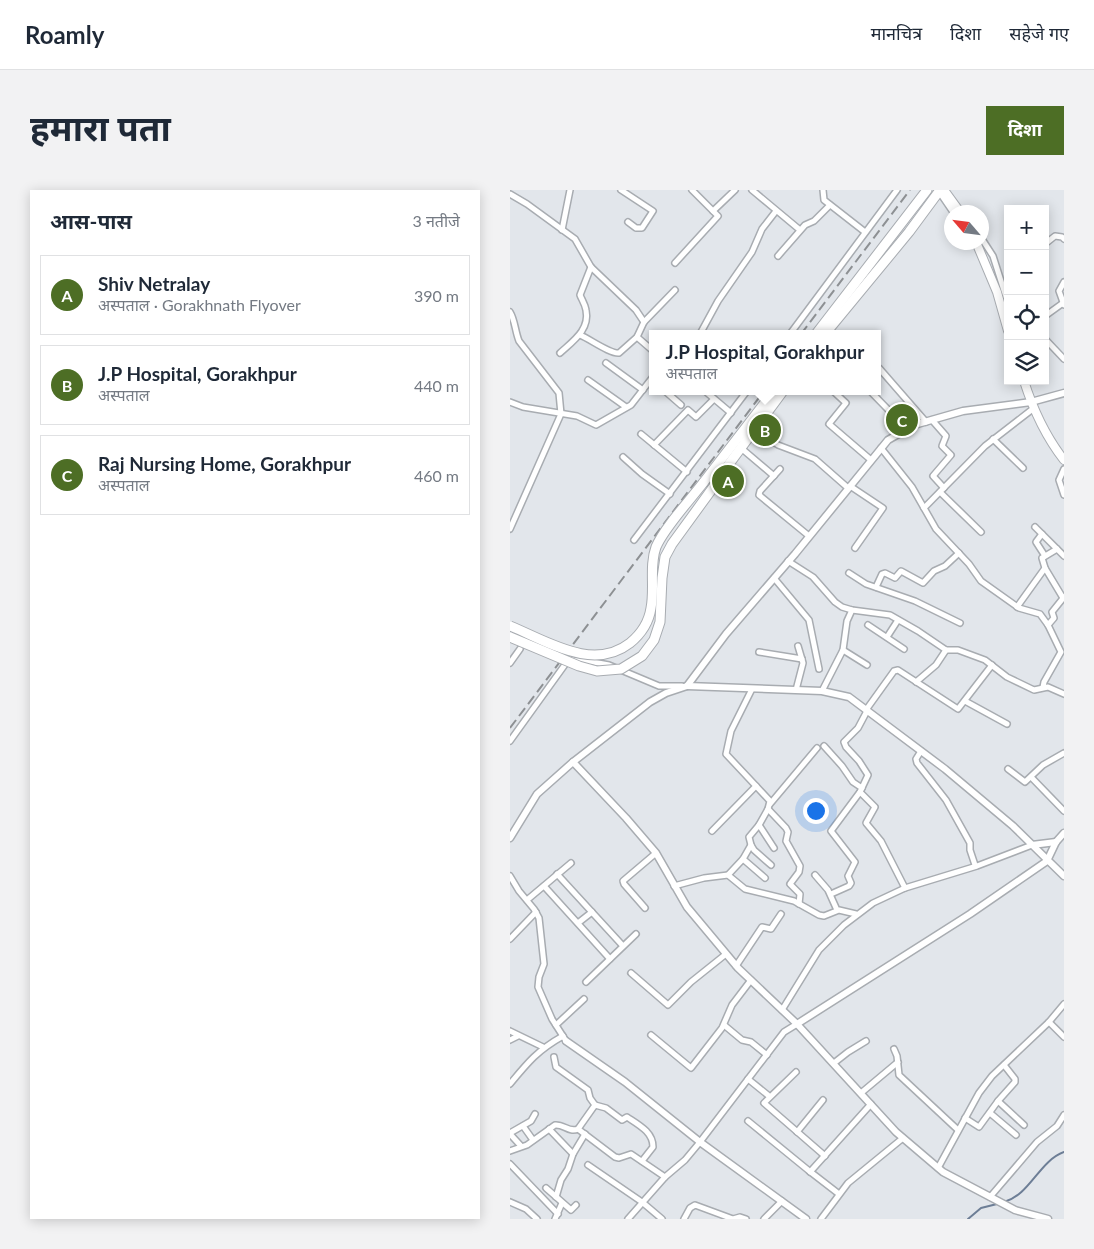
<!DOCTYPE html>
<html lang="hi">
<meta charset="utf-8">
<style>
:root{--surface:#fff;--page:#f2f2f3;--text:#1f2937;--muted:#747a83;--line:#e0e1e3;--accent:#4d6e25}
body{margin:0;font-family:Lato,"Noto Sans Devanagari",sans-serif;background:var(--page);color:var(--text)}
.controls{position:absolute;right:15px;top:15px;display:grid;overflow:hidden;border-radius:0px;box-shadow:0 2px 12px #0003}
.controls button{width:45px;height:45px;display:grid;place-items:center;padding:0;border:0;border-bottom:1px solid var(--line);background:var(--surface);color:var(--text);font:25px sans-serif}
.compass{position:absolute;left:434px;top:15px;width:45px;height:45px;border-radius:50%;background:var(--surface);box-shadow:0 2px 12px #0003;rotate:298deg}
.you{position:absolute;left:305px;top:620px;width:18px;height:18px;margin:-12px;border:4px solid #fff;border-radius:50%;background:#1a73e8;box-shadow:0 0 0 8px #1a73e833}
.badge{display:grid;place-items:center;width:32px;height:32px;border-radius:50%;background:var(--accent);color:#fff;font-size:16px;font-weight:700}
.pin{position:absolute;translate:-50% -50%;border:2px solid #fff;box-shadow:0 1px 5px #0006}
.popup{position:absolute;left:139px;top:140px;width:232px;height:65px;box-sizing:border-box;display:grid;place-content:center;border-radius:0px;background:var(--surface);filter:drop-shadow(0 1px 4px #0005);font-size:16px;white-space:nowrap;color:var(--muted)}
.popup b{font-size:19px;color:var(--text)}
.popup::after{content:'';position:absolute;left:50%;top:100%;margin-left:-10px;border:10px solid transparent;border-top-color:var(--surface)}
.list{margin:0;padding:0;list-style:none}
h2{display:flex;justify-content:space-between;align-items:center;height:65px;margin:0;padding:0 20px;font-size:21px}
h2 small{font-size:16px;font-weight:400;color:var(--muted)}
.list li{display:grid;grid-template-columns:32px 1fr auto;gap:15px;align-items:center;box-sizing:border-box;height:80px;margin:0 10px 10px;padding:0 10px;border:1px solid var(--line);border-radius:0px}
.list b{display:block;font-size:19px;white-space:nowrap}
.list p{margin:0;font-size:16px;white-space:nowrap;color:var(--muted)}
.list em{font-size:16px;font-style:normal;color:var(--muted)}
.icon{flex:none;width:28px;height:28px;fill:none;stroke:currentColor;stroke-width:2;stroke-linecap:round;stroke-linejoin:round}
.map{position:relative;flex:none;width:554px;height:1029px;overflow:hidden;border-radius:0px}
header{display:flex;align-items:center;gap:30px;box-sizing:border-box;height:70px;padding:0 25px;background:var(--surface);border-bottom:1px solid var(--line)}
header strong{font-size:24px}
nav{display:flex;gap:28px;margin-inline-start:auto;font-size:18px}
.intro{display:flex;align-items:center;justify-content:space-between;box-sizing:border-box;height:120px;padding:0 30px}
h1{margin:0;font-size:35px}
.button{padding:12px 22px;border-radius:0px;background:var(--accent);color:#fff;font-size:18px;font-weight:700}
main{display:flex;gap:30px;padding:0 30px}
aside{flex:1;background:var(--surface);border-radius:0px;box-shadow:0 2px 12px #0003}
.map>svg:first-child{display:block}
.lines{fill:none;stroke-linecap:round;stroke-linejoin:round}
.stream{stroke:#6d7e96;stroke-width:2}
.minor-casing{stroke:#a8acb1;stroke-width:8}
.tertiary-casing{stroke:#a8acb1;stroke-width:9}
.secondary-casing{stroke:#a8acb1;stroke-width:10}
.primary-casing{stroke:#a8acb1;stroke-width:11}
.minor{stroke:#fff;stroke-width:5}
.tertiary{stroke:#fff;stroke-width:6}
.secondary{stroke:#fff;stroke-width:8}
.primary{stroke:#fff;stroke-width:9}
.rail{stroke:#8d9093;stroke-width:2;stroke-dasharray:10 5;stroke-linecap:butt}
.primary-bridge-casing{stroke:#a8acb1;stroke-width:11;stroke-linecap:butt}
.primary-bridge{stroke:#fff;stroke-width:9}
</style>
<header>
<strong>Roamly</strong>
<nav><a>मानचित्र</a><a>दिशा</a><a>सहेजे गए</a></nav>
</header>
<div class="intro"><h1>हमारा पता</h1><a class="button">दिशा</a></div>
<main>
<aside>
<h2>आस-पास<small>3 नतीजे</small></h2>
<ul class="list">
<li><span class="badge">A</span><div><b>Shiv Netralay</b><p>अस्पताल · Gorakhnath Flyover</p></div><em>390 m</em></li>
<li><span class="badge">B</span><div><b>J.P Hospital, Gorakhpur</b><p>अस्पताल</p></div><em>440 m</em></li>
<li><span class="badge">C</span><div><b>Raj Nursing Home, Gorakhpur</b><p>अस्पताल</p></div><em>460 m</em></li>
</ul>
</aside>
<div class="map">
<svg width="554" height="1029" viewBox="0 0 554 1029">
<rect width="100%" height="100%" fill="#e2e6eb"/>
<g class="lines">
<g class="stream">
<path d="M494 1012C520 1005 529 971 554 962"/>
<polyline points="458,1029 471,1018 487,1014"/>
</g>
<g class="minor-casing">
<g id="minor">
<polyline points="111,0 143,21 132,38 126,38 118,32"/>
<polyline points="242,0 290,40"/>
<polyline points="313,0 314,10 355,42"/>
<polyline points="428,0 443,22"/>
<polyline points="0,4 17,14 65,49 81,77 126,120 134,132"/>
<polyline points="203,21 225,0"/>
<polyline points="52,40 60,0"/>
<polyline points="472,49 483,66 498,113"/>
<polyline points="535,54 545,46 552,47 554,49"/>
<polyline points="268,66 295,35 304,31 320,15"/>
<polyline points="165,73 208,26 182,0"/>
<polyline points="554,92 549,101 554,115"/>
<path d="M0 122C5 130 5 141 9 151L49 203 51 224 0 339"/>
<polyline points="535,126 553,113"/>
<polyline points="190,144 208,111 242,62 252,39 266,21"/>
<polyline points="280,144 387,0"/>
<path d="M70 145C80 149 100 164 109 163L127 147 134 132 165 100"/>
<polyline points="127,147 142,160"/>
<polyline points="536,150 554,169"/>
<path d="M50 163C63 151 80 140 76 120 75 114 72 110 70 105L81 77"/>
<polyline points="96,173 133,200"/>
<polyline points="369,178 416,232"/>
<polyline points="78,190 116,217"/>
<polyline points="155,201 171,215"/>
<polyline points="195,201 221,223"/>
<polyline points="323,201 336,213 319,234 361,270"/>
<polyline points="360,201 397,239"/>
<polyline points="0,212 13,217 67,226 86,235 121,215 142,188"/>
<polyline points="422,230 436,246 432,256 441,265 423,286 434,298"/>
<polyline points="243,239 268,255 305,269 338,298"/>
<polyline points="131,244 177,282"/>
<polyline points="483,249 513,278"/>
<polyline points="144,255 178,220 186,227 204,209"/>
<polyline points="231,258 264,286"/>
<polyline points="371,258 402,297 426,339 459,374 471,391 509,418 530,424 538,435 551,462 534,492 533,497"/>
<polyline points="113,267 132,284 160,304"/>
<polyline points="270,279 250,301 249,305 299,346"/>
<polyline points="554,279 549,290 554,305"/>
<polyline points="340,296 373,318 345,358"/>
<polyline points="430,302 471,342"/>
<polyline points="414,318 475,256 524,218"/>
<polyline points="525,337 554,366"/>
<polyline points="532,344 526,352 535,366"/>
<polyline points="124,350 237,201"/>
<polyline points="278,371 303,387 325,412 332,417 342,420 380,425 408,441 436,460 448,460 475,470 497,487 524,500 538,497 554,504"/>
<polyline points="535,378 553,408"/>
<polyline points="339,383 356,394 405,411 450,433"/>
<polyline points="264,388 299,430 309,479"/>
<polyline points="366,397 372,384 375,383 385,388 391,381 413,393 424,381 435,376 449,363"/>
<polyline points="507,417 535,378 532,368 547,359"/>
<polyline points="358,435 394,459"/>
<polyline points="538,435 544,428 542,422 554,407"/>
<polyline points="377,447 388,430"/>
<polyline points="333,460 357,475"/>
<polyline points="249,462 292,469"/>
<polyline points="0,473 10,459"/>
<polyline points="406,492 426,475 436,460"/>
<polyline points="286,500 293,473 288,456"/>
<polyline points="312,501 333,460 337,431 342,420"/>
<polyline points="455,511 497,534"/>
<polyline points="356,520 384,481 388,480 448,519 482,475"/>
<polyline points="0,551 59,469 61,468 99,475 149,496 172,496"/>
<polyline points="314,556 332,576 343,592 352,598"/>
<polyline points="411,561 406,569 407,573 436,610 460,653 460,660 465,675"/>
<polyline points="498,579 515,592 533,575 554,563"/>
<polyline points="521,587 554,621"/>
<polyline points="246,596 260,611 258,619 249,635 264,658"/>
<polyline points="350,602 365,617 356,633 371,651 395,698"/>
<polyline points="260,614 307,558"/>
<polyline points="258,619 276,638 278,642 276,651 290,676 289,682 280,694 290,704 289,714"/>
<polyline points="202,641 246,596 216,564 221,541 242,499"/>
<polyline points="241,655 239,647 249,635"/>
<polyline points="233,669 255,688"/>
<polyline points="47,684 113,756"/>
<polyline points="218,685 233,669 241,655 244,660 261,675"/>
<polyline points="305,685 318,700 327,720"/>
<polyline points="0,686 9,701 24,719 29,728 34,774 29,787 28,797 42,829 56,851"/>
<polyline points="34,696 100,769"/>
<polyline points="164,696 194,688 218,685 235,699 284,711 309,725 314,726 329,720 346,724"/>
<polyline points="321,704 339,696 341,693 338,686 345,672 321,641 350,602 358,585 349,571 336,557 334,552 348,538 357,521"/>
<polyline points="17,710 61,673"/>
<polyline points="135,718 114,694 113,691 146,663"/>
<polyline points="68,733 82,722"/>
<polyline points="0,749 26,722"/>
<polyline points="226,776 252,737 261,739 271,724"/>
<polyline points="121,783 158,815 181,792 216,764"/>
<polyline points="76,792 126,744"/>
<polyline points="272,820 309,760 334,735 363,713 395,698 467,676 522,655"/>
<polyline points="539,832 554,847"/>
<polyline points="46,835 74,809"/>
<polyline points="214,835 232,850 241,852 257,865"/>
<polyline points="0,841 33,857"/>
<polyline points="141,845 181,878 212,838 222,815 241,790"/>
<polyline points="0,850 8,846"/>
<polyline points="384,859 387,866 389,885 448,940"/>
<polyline points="44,867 46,877 78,900 80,908 85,915 68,939 105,967 109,968 121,964 155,987"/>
<polyline points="324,873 338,862 356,851"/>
<polyline points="286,882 254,913 315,966"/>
<polyline points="238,889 259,906"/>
<path d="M0 894C18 872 28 860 53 846"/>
<polyline points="351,903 388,872"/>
<polyline points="488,911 514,935"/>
<path d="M85 915 96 918 112 930 117 927C129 935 143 942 143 957L132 971"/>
<polyline points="480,923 506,945"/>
<polyline points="455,928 469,937 488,911 505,892 505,889 494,875"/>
<polyline points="238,931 298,980 329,1004"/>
<polyline points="13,936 23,950"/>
<polyline points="39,939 63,964"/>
<polyline points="287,942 313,910"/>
<polyline points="0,943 21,931 25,924"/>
<polyline points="0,944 11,956"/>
<path d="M0 961 17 955 45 935C54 934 59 943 68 939"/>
<polyline points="0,974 48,1024"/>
<polyline points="78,975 132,1012 152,1029"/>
<polyline points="428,978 469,903 482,886 539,832 554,814"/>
<polyline points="300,982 361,914"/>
<polyline points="36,998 61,1020 66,1015"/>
<polyline points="46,1007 51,990 58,979 63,964 75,944"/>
<polyline points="480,1007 527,952 547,936 554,925"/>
<polyline points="0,1012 16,1019 27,1029"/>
<polyline points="45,1029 52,1013"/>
<polyline points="118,1029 155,987 175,970 190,952 274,842 287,834"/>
<polyline points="174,1029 180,1018 185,1015 223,1029 230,1027 236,1029"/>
<polyline points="254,1029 272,1011"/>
<polyline points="311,1029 338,993 393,948"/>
</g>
</g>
<g class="tertiary-casing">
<g id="tertiary">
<polyline points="177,496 312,501 339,507 435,579 503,636 554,686"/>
<polyline points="63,572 116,628 146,663 177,717 228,778 287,834 386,942 433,982 505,1020 538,1029"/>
<polyline points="0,648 27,604 63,572 140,512 156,503 177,496 216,444 285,364 378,250 404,235 453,221 521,212 554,203"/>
<polyline points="522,655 546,652"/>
<polyline points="287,834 460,724 537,671 546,652 554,643"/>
<polyline points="56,851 115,892 190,952 296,1029"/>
</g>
</g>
<g class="secondary-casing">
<g id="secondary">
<polyline points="434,0 450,22"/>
<polyline points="466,52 487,102 498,141"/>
<path d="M514 191C523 219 536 247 554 270"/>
</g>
</g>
<g class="primary-casing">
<g id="primary">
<polyline points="306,144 417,0"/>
<polyline points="315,144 399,42 430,0"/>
<polyline points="193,293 264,201"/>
<polyline points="202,299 219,274 273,201"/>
</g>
</g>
<use href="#minor" class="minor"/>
<use href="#tertiary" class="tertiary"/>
<use href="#secondary" class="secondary"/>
<use href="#primary" class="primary"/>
<g class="rail">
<polyline points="291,144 400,0"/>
<polyline points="0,538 254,201"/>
</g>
<g class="primary-bridge-casing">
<g id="primary-bridge">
<path d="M0 436C37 451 83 482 120 453 131 444 139 431 141 418 145 398 139 376 146 357 154 338 180 310 193 293"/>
<polyline points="0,447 69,476 87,481 111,479 132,466 144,450 150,432 152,388 155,367 162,354 202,299"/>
</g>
</g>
<use href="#primary-bridge" class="primary-bridge"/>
</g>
</svg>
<div class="controls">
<button>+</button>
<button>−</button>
<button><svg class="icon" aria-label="locate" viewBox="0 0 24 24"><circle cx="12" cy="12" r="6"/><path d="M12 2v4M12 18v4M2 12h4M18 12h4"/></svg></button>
<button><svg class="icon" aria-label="layers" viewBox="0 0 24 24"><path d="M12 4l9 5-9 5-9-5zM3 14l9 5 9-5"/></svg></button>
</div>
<svg class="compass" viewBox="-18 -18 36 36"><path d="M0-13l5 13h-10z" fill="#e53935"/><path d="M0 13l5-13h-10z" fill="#747a83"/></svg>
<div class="you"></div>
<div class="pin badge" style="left:218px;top:291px">A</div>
<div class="pin badge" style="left:255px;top:240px">B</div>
<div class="popup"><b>J.P Hospital, Gorakhpur</b>अस्पताल</div>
<div class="pin badge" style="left:392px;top:230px">C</div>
</div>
</main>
